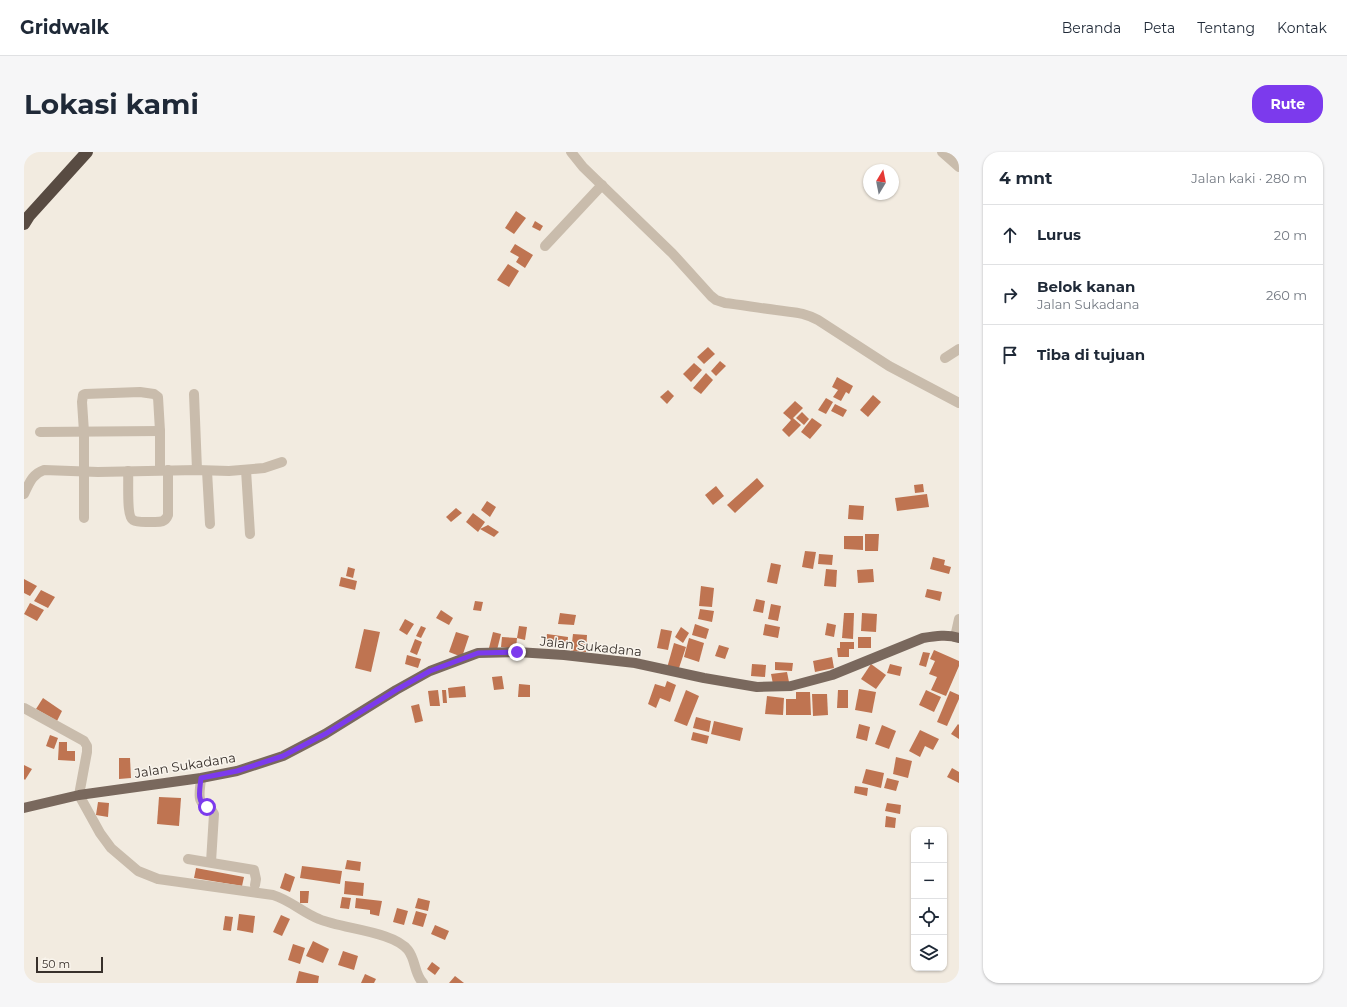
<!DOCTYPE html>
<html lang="id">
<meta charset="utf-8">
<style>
:root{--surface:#fff;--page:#f6f6f7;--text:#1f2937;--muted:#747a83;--line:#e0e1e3;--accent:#7c3aed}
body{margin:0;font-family:Montserrat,sans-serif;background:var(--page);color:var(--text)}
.controls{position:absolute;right:12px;bottom:12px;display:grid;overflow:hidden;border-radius:8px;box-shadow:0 1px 3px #0004}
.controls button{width:36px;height:36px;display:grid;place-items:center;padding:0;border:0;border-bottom:1px solid var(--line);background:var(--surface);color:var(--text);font:20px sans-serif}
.compass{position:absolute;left:839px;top:12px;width:36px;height:36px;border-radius:50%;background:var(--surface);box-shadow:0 1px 3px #0004;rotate:10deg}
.scale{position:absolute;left:12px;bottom:10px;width:67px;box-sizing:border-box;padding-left:4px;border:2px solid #38302b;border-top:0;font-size:11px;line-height:14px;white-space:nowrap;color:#38302b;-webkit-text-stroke:3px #f9f4ec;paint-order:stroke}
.stop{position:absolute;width:12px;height:12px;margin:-9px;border:3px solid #7c3aed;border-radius:50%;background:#fff}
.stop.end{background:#7c3aed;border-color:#fff;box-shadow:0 1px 4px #0008}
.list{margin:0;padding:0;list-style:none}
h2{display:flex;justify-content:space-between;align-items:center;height:52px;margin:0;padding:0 16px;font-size:17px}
h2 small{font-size:13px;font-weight:400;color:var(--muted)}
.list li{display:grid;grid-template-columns:26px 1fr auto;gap:12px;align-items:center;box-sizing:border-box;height:60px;padding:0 16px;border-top:1px solid var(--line)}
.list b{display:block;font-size:15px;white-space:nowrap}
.list p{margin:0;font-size:13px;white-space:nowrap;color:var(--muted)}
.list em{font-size:13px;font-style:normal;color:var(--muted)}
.icon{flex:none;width:22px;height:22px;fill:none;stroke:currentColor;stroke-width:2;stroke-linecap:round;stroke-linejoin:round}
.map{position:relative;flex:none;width:935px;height:831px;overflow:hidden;border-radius:16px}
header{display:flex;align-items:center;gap:24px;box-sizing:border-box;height:56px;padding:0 20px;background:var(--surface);border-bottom:1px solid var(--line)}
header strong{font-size:19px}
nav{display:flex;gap:22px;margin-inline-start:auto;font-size:14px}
.intro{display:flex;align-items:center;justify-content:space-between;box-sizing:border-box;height:96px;padding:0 24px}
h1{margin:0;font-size:28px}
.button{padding:10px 18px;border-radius:16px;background:var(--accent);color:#fff;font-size:14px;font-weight:700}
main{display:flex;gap:24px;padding:0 24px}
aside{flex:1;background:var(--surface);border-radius:16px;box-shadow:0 1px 3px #0004}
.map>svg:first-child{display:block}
.building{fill:#bf7451}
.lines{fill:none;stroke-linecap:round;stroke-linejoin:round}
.minor{stroke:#c9bcac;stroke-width:10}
.major{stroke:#79685d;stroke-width:10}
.highway{stroke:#584b42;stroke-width:12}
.route{stroke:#7c3aed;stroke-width:5}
.labels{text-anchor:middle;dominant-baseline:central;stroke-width:3;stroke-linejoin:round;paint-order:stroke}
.street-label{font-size:13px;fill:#38302b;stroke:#f9f4ec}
</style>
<header>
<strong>Gridwalk</strong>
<nav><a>Beranda</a><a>Peta</a><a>Tentang</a><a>Kontak</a></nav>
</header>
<div class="intro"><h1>Lokasi kami</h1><a class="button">Rute</a></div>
<main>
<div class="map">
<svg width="935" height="831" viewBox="0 0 935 831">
<rect width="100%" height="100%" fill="#f2ebe0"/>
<g class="building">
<polygon points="492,59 502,66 490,82 481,76"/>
<polygon points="511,69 519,74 516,79 508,75"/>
<polygon points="491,92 509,103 501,116 492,110 495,105 486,100"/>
<polygon points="484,112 495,119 485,135 473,128"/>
<polygon points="684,195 691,202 680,212 673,205"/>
<polygon points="696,209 702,214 692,224 687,219"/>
<polygon points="670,211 678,218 667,230 659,222"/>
<polygon points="682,221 689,228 677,242 669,236"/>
<polygon points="813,225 829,234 825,242 822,240 817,249 809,245 814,238 808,235"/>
<polygon points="644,238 650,244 643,252 636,245"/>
<polygon points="849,243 857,250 844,265 836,258"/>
<polygon points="802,246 809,250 802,262 794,258"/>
<polygon points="771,249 779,256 769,266 777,273 765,285 758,278 767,268 759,261"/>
<polygon points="811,252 823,258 819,265 807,259"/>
<polygon points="778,260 785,267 780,273 772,266"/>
<polygon points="788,266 798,273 786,287 777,280"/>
<polygon points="733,326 740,334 711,361 703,353"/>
<polygon points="899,332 900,340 891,341 890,333"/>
<polygon points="692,334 700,344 689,353 681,343"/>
<polygon points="903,342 905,355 873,359 871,346"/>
<polygon points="463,349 472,355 466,365 457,358"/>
<polygon points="825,353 840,354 839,368 824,367"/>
<polygon points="432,356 438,361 427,370 422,365"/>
<polygon points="449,361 461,370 454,380 442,370"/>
<polygon points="464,373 475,380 470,385 456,377"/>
<polygon points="841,382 855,382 854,399 841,399"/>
<polygon points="820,384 839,384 839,398 820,397"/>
<polygon points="781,399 792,400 789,417 778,415"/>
<polygon points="795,402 809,403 808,413 794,412"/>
<polygon points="909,405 921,408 920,413 927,415 925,422 906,417"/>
<polygon points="747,411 757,413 753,432 743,430"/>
<polygon points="324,415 331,417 329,426 322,424"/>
<polygon points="802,417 813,418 812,435 800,434"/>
<polygon points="849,417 850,430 834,431 833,418"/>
<polygon points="317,425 333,429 331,438 315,434"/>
<polygon points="0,427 13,434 6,444 0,441"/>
<polygon points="677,434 690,436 688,455 675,454"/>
<polygon points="903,437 918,440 916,449 901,445"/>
<polygon points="17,438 31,445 24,456 10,449"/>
<polygon points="732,447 741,449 739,461 729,459"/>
<polygon points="451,449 459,450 457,459 449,458"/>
<polygon points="6,451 20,458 13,469 0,462"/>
<polygon points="747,452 757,454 754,469 744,467"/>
<polygon points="676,457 690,459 688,470 674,467"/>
<polygon points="417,458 429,466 425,473 412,466"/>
<polygon points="536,461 552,463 550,473 534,472"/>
<polygon points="820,461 830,461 829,487 818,486"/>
<polygon points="838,461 853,462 852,480 837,479"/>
<polygon points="381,467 390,472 383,483 375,478"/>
<polygon points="803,471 812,473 810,485 801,483"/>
<polygon points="671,472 685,477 682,487 668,483"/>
<polygon points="741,472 756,475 754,486 739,483"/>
<polygon points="397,474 402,476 397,486 392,484"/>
<polygon points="495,474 503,475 501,488 493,486"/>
<polygon points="657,475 665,481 659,491 651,485"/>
<polygon points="340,477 356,480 347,520 331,516"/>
<polygon points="637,477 648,479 644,498 633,496"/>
<polygon points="432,480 445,484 438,505 425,500"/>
<polygon points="469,480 477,482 473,498 465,496"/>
<polygon points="523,482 544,485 543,497 521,494"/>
<polygon points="549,482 563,483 562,500 547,499"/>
<polygon points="478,485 493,486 492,497 477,495"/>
<rect x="834" y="485" width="13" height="11"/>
<polygon points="665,486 680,491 675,510 660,505"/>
<polygon points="391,487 398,490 393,503 386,500"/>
<polygon points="816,490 830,490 830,497 825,497 825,505 814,505 813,496 816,496"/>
<polygon points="650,491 662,495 654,519 643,516"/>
<polygon points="695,493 705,496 701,507 691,504"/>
<polygon points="910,498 935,509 935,514 922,544 907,538 913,525 905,522 911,509 906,507"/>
<polygon points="899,500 906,501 902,515 895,513"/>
<polygon points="383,503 397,507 394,516 381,512"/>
<polygon points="808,505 810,516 791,520 789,509"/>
<polygon points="751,510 769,511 768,519 751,518"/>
<polygon points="728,512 742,513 741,525 727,524"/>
<polygon points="847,512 862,523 852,537 837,527"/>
<polygon points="866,512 878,515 876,524 863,521"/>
<polygon points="763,520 765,530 749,532 747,522"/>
<polygon points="478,524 480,537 470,538 468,525"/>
<polygon points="643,529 652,533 646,550 636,546 632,556 624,552 631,532 641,535"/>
<polygon points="495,532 506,533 506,545 494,545"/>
<polygon points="441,534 442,545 425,546 424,536"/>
<polygon points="835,537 852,540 848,561 831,558"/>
<polygon points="414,538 416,554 406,554 404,539"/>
<polygon points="418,538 422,538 423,551 419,551"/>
<polygon points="662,538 675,544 663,574 650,569"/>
<polygon points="814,538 824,538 824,556 813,556"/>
<polygon points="902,538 917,545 910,560 895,553"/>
<polygon points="926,539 935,543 935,547 923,574 913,570"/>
<polygon points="772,540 786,540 787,563 762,563 762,547 772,547"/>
<polygon points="788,542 803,542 804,563 789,564"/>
<polygon points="743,544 760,546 759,563 741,562"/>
<polygon points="19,546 38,559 33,569 12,557"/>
<polygon points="395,552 399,569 391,571 387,554"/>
<polygon points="672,565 687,569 685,580 669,576"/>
<polygon points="690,569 719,576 716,589 687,582"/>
<polygon points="835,572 846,575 843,589 832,586"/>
<polygon points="934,572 935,573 935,587 927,582"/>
<polygon points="858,573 872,579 865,597 851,592"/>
<polygon points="896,578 915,587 909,598 901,594 896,605 885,599"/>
<polygon points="669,580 685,584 683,592 667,588"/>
<polygon points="26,583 34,586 30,597 22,594"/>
<polygon points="35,590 43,590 43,599 51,599 51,609 34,608"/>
<polygon points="872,605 888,609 884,626 869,622"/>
<polygon points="95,606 106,606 107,626 95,627"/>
<polygon points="0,613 8,617 1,628 0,627"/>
<polygon points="928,616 935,620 935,631 923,625"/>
<polygon points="842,617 860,621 857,636 838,631"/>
<polygon points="863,626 875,629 872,639 860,636"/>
<polygon points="831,634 844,636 843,644 830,641"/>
<polygon points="135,645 157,646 155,674 133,672"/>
<polygon points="74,650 85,651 84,665 72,663"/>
<polygon points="863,651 877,653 876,662 861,659"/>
<polygon points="862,664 872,666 871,676 861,675"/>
<polygon points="323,708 337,710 336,719 321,717"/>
<polygon points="278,714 318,719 316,732 276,726"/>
<polygon points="172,716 220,725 218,734 170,726"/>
<polygon points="261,721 271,725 266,740 256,736"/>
<polygon points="321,729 340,731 339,744 320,742"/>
<polygon points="276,739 285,739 284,751 276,751"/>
<polygon points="318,745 327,746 325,757 316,756"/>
<polygon points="332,746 358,749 355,764 346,762 346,758 331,756"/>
<polygon points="394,746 406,749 404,759 391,756"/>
<polygon points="373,756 384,759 380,773 369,770"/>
<polygon points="392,759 403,762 399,775 388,772"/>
<polygon points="215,762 231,764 229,781 213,778"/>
<polygon points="257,763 266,767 258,784 249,780"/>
<polygon points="201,764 209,765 207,779 199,778"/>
<polygon points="411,773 425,779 421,788 407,782"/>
<polygon points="289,789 305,797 299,811 282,804"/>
<polygon points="269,792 281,796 276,812 264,808"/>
<polygon points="319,799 334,804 330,818 314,813"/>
<polygon points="408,810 416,816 411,823 403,817"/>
<polygon points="275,819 295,824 294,831 272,831"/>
<polygon points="341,822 352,827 350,831 337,831"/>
<polygon points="431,824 440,831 425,831"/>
</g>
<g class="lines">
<g class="minor">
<path d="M547 0 559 15 648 101 687 144 692 148 701 151C718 153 735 156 752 158 770 161 777 159 794 168L865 214 935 251"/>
<polyline points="918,0 935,15"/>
<polyline points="521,94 578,33"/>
<polyline points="921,206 935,197"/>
<polyline points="170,242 173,318"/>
<polyline points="16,280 136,279"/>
<polyline points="222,318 226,382"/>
<path d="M104 319C105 328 102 364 109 368 114 371 122 370 128 370 135 370 141 371 144 363V318"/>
<polyline points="183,319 186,372"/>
<path d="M0 342C5 332 8 322 20 318L74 320 173 318 205 319 240 316 258 310"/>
<polyline points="60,366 60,280 58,250 59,243 61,242 116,240 130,242 134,245 136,279 136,318"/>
<polyline points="931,485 935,467"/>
<path d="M0 556 60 589 63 594V600L55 643 76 681 87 696 114 719 134 727 249 743C266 748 279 761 295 767 318 777 369 779 384 798 392 808 390 822 399 831"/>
<path d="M177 626C176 641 171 651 187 657L190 662 187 710"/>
<polyline points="164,707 230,718 232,727 231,733"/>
</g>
<path class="major" d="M0 656 55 643 177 626 213 619 259 604 301 582 372 538 406 519 454 501 493 500 540 503 611 511 680 526 733 535 767 534 808 523 899 486C911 484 924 482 935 486"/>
<polyline class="highway" points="0,72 5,64 63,0"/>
</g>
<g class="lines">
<path class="route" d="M183 655C172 650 176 637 177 626L213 619 259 604 301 582 372 538 406 519 454 501 493 500"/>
</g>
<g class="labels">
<g class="street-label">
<text transform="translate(567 494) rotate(6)">Jalan Sukadana</text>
<text transform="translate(161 613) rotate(-9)">Jalan Sukadana</text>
</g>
</g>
</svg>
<div class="controls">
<button>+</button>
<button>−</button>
<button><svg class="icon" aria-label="locate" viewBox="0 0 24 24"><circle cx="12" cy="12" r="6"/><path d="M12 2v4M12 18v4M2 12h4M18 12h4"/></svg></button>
<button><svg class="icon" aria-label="layers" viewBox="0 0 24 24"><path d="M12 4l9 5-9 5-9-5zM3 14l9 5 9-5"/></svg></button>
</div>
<svg class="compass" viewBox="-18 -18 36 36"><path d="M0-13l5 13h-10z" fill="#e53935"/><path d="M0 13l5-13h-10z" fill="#747a83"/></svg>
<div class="scale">50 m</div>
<div class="stop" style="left:183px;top:655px"></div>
<div class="stop end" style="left:493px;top:500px"></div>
</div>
<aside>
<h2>4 mnt<small>Jalan kaki · 280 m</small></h2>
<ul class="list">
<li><svg class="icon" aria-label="ahead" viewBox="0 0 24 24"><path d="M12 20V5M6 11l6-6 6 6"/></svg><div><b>Lurus</b></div><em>20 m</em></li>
<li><svg class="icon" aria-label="right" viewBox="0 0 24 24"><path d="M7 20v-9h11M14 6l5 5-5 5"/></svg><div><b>Belok kanan</b><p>Jalan Sukadana</p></div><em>260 m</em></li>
<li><svg class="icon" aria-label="arrive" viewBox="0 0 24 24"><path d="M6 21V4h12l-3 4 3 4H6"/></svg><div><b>Tiba di tujuan</b></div></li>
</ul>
</aside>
</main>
